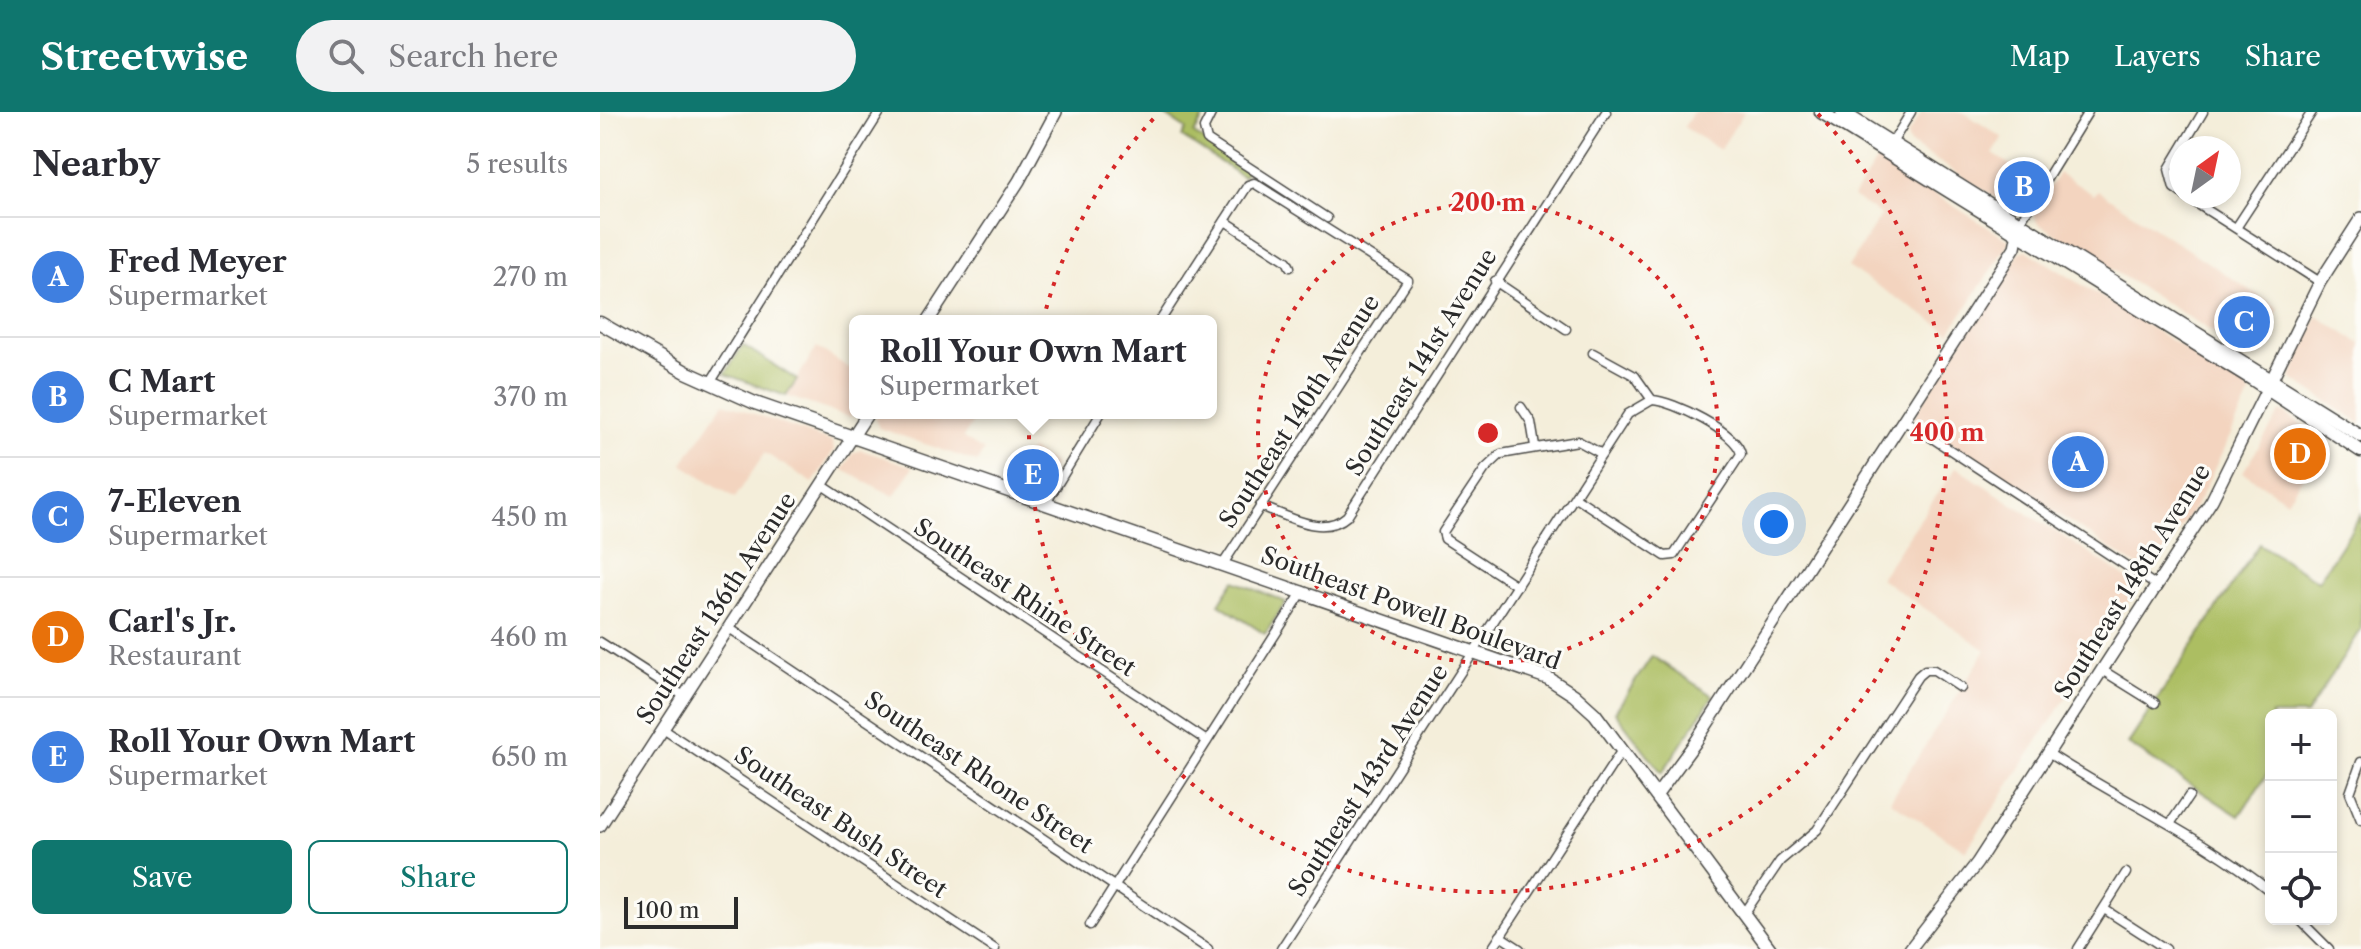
<!DOCTYPE html>
<meta charset="utf-8">
<style>
:root{--surface:#fff;--page:#f2f2f3;--text:#2b2b33;--muted:#7c7c81;--line:#e1e1e2;--accent:#0f766e}
body{margin:0;font-family:"Libre Caslon Text",serif;background:var(--page);color:var(--text)}
.controls{position:absolute;right:24px;bottom:24px;display:grid;overflow:hidden;border-radius:12px;box-shadow:0 4px 12px #0003}
.controls button{width:72px;height:72px;display:grid;place-items:center;padding:0;border:0;border-bottom:2px solid var(--line);background:var(--surface);color:var(--text);font:40px sans-serif}
.compass{position:absolute;left:1569px;top:24px;width:72px;height:72px;border-radius:50%;background:var(--surface);box-shadow:0 4px 12px #0003;rotate:33deg}
.scale{position:absolute;left:24px;bottom:20px;width:114px;box-sizing:border-box;padding-left:8px;border:4px solid #2b2b2b;border-top:0;font-size:22px;line-height:28px;white-space:nowrap;color:#2b2b2b;-webkit-text-stroke:6px #fdfcf7;paint-order:stroke}
.you{position:absolute;left:1174px;top:412px;width:28px;height:28px;margin:-20px;border:6px solid #fff;border-radius:50%;background:#1a73e8;box-shadow:0 0 0 12px #1a73e833}
.badge{display:grid;place-items:center;width:52px;height:52px;border-radius:50%;background:var(--accent);color:#fff;font-size:26px;font-weight:700}
.pin{position:absolute;translate:-50% -50%;border:4px solid #fff;box-shadow:0 2px 8px #0006}
.popup{position:absolute;left:249px;top:203px;width:368px;height:104px;box-sizing:border-box;display:grid;place-content:center;border-radius:12px;background:var(--surface);filter:drop-shadow(0 2px 6px #0005);font-size:26px;white-space:nowrap;color:var(--muted)}
.popup b{font-size:30px;color:var(--text)}
.popup::after{content:'';position:absolute;left:50%;top:100%;margin-left:-16px;border:16px solid transparent;border-top-color:var(--surface)}
.list{margin:0;padding:0;list-style:none}
h2{display:flex;justify-content:space-between;align-items:center;height:104px;margin:0;padding:0 32px;font-size:34px}
h2 small{font-size:26px;font-weight:400;color:var(--muted)}
.list li{display:grid;grid-template-columns:52px 1fr auto;gap:24px;align-items:center;box-sizing:border-box;height:120px;padding:0 32px;border-top:2px solid var(--line)}
.list b{display:block;font-size:30px;white-space:nowrap}
.list p{margin:0;font-size:26px;white-space:nowrap;color:var(--muted)}
.list em{font-size:26px;font-style:normal;color:var(--muted)}
.actions{display:flex;gap:16px;padding:24px 32px}
.actions a{flex:1;padding:18px 0;border:2px solid var(--accent);border-radius:12px;text-align:center;font-size:28px;color:var(--accent)}
.actions .main{background:var(--accent);color:#fff}
.icon{flex:none;width:44px;height:44px;fill:none;stroke:currentColor;stroke-width:2;stroke-linecap:round;stroke-linejoin:round}
.map{position:relative;flex:none;width:1761px;height:837px;overflow:hidden}
header{display:flex;align-items:center;gap:48px;box-sizing:border-box;height:112px;padding:0 40px;background:var(--accent);color:#fff}
header strong{font-size:38px}
nav{display:flex;gap:44px;margin-inline-start:auto;font-size:28px}
.search{width:560px;height:72px;background:var(--page);display:flex;align-items:center;gap:20px;box-sizing:border-box;padding:0 28px;border-radius:44px;color:var(--muted);font-size:30px}
main{display:flex}
aside{flex:1;background:var(--surface)}
.map>svg:first-child{display:block}
.built{fill:#f3d4bf}
.green{fill:#acbe62;stroke:#6c7446;stroke-width:2}
.lines{fill:none;stroke-linecap:round;stroke-linejoin:round}
.street-casing{stroke:#494845;stroke-width:11}
.secondary-casing{stroke:#494845;stroke-width:14}
.primary-casing{stroke:#494845;stroke-width:15}
.street{stroke:#fff;stroke-width:8}
.secondary{stroke:#fff;stroke-width:11}
.primary{stroke:#fff;stroke-width:12}
.ring{fill:none;stroke:#d62828;stroke-width:4;stroke-dasharray:4 8}
.labels{text-anchor:middle;dominant-baseline:central;stroke-width:6;stroke-linejoin:round;paint-order:stroke}
.street-label{font-size:24px;fill:#2b2b2b;stroke:#fdfcf7}
.centre{fill:#d62828;stroke:#fdfcf7;stroke-width:4}
.ring-label{font-size:24px;text-anchor:middle;font-weight:bold;fill:#d62828;stroke:#fdfcf7;stroke-width:6;stroke-linejoin:round;paint-order:stroke}
</style>
<header>
<strong>Streetwise</strong>
<div class="search"><svg class="icon" aria-label="search" viewBox="0 0 24 24"><circle cx="10" cy="10" r="6"/><path d="M15 15l6 6"/></svg>Search here</div>
<nav><a>Map</a><a>Layers</a><a>Share</a></nav>
</header>
<main>
<aside>
<h2>Nearby<small>5 results</small></h2>
<ul class="list">
<li><span class="badge" style="background:#3f7fe0">A</span><div><b>Fred Meyer</b><p>Supermarket</p></div><em>270 m</em></li>
<li><span class="badge" style="background:#3f7fe0">B</span><div><b>C Mart</b><p>Supermarket</p></div><em>370 m</em></li>
<li><span class="badge" style="background:#3f7fe0">C</span><div><b>7-Eleven</b><p>Supermarket</p></div><em>450 m</em></li>
<li><span class="badge" style="background:#e8710a">D</span><div><b>Carl's Jr.</b><p>Restaurant</p></div><em>460 m</em></li>
<li><span class="badge" style="background:#3f7fe0">E</span><div><b>Roll Your Own Mart</b><p>Supermarket</p></div><em>650 m</em></li>
</ul>
<div class="actions"><a class="main">Save</a><a>Share</a></div>
</aside>
<div class="map">
<svg width="1761" height="837" viewBox="0 0 1761 837">
<rect width="100%" height="100%" fill="#fdfcf7"/>
<filter id="ink" filterUnits="userSpaceOnUse"><feTurbulence type="fractalNoise" baseFrequency=".0125" numOctaves="2"/><feDisplacementMap in="SourceGraphic" scale="16" xChannelSelector="R" yChannelSelector="G"/><feConvolveMatrix kernelMatrix="1 2 1 2 8 2 1 2 1" color-interpolation-filters="sRGB"/></filter>
<filter id="wash" filterUnits="userSpaceOnUse"><feTurbulence type="fractalNoise" baseFrequency=".006" numOctaves="4" result="noise"/><feDisplacementMap in="SourceGraphic" scale="32" xChannelSelector="R" yChannelSelector="G"/><feGaussianBlur stdDeviation="1.8" result="paint"/><feColorMatrix in="noise" values="0 0 0 0 0 0 0 0 0 0 0 0 0 0 0 0 0 1.4 0 .05"/><feComposite in="paint" operator="in"/></filter>
<g filter="url(#wash)">
<rect width="100%" height="100%" fill="#f4eeda"/>
<g class="built">
<polygon points="1093,0 1144,0 1120,38 1084,15"/>
<polygon points="1322,0 1363,0 1403,26 1393,42 1434,68 1417,94 1400,88 1309,31 1307,23"/>
<polygon points="1278,47 1410,129 1350,220 1248,155 1281,103 1253,85"/>
<polygon points="1459,61 1494,83 1498,79 1679,197 1648,242 1437,111 1434,100"/>
<polygon points="1426,138 1646,275 1650,282 1601,385 1552,459 1546,460 1315,308 1315,302 1419,141"/>
<polygon points="1717,204 1761,232 1761,312 1691,266"/>
<polygon points="217,235 255,260 255,301 249,305 186,284"/>
<polygon points="124,291 232,330 234,338 213,371 165,341 135,386 82,352"/>
<polygon points="1681,299 1727,328 1687,389 1643,360"/>
<polygon points="279,301 312,304 315,301 373,301 376,305 363,326 384,339 377,350 279,316 275,306"/>
<polygon points="430,337 455,353 439,372 413,363"/>
<polygon points="261,338 313,355 294,384 243,358 253,341"/>
<polygon points="1356,355 1539,474 1366,739 1290,689 1386,538 1280,466"/>
</g>
<g class="green">
<polygon points="560,0 600,0 605,3 594,22 648,57 643,65 582,25 586,17"/>
<polygon points="143,233 197,268 186,284 125,262"/>
<polygon points="1761,403 1761,518 1706,603 1671,603 1671,656 1639,704 1528,632 1659,432 1718,469"/>
<polygon points="634,469 686,490 665,522 619,492"/>
<polygon points="1052,544 1113,584 1062,661 1015,600"/>
</g>
</g>
<g filter="url(#ink)">
<g class="lines">
<g class="street-casing">
<g id="street">
<polyline points="612,0 604,16 607,28 727,106"/>
<polyline points="1292,31 1311,0"/>
<polyline points="1581,81 1574,76 1569,57 1603,0"/>
<polyline points="1585,84 1720,170"/>
<polyline points="625,109 687,149 690,155"/>
<polyline points="1420,110 1488,0"/>
<polyline points="1636,116 1712,0"/>
<polyline points="895,169 966,217"/>
<polyline points="560,209 648,73 654,71 808,168 623,452"/>
<polyline points="110,271 280,0"/>
<polyline points="921,295 931,310 935,334"/>
<polyline points="1303,307 1557,474"/>
<polyline points="222,373 607,629"/>
<path d="M975 385 1065 444 1074 443 1141 342C1137 320 1073 289 1052 288L1035 264 993 241"/>
<polyline points="446,391 501,301"/>
<path d="M660 394C687 403 722 426 747 404L1006 0"/>
<polyline points="917,474 845,427 843,420 885,357 901,342 978,329 1002,342"/>
<polyline points="129,516 608,837"/>
<polyline points="0,530 84,584"/>
<polyline points="1502,558 1555,591"/>
<polyline points="63,617 395,837"/>
<path d="M1448 641C1521 689 1602 724 1671 780"/>
<polyline points="1761,650 1750,681 1761,708"/>
<polyline points="1570,712 1589,684"/>
<polyline points="1504,797 1566,837"/>
<polyline points="1144,802 1180,749 1217,718 1318,564 1325,558 1334,558 1361,576"/>
<polyline points="1699,807 1729,837"/>
<polyline points="490,813 703,479"/>
<polyline points="900,824 920,837"/>
<polyline points="681,837 1028,302 1052,288"/>
<polyline points="892,837 1022,638"/>
<polyline points="1478,837 1526,761"/>
</g>
</g>
<g class="secondary-casing">
<g id="secondary">
<polyline points="328,209 419,69 456,0"/>
<polyline points="1056,684 1095,631 1415,135 1419,115"/>
<polyline points="0,714 268,301"/>
<polyline points="1310,837 1377,751 1612,388 1720,170 1761,106"/>
</g>
</g>
<g class="primary-casing">
<g id="primary">
<polyline points="1221,0 1652,267 1761,339"/>
<polyline points="1242,0 1761,324"/>
<polyline points="0,211 86,260 155,291 948,566 974,583 995,602 1170,837"/>
</g>
</g>
<use href="#street" class="street"/>
<use href="#secondary" class="secondary"/>
<use href="#primary" class="primary"/>
</g>
</g>
<g class="ring">
<circle cx="888" cy="321" r="230"/>
<path d="M1218 2A459 459 0 1 1 558 2"/>
</g>
<g class="labels">
<g class="street-label">
<text transform="translate(821 250) rotate(-58)">Southeast 141st Avenue</text>
<text transform="translate(699 299) rotate(-57)">Southeast 140th Avenue</text>
<text transform="translate(1532 469) rotate(-58)">Southeast 148th Avenue</text>
<text transform="translate(425 485) rotate(34)">Southeast Rhine Street</text>
<text transform="translate(116 496) rotate(-57)">Southeast 136th Avenue</text>
<text transform="translate(811 496) rotate(20)">Southeast Powell Boulevard</text>
<text transform="translate(379 660) rotate(34)">Southeast Rhone Street</text>
<text transform="translate(768 668) rotate(-57)">Southeast 143rd Avenue</text>
<text transform="translate(241 710) rotate(34)">Southeast Bush Street</text>
</g>
</g>
<circle cx="888" cy="321" r="12" class="centre"/>
<g class="ring-label">
<text x="888" y="99">200 m</text>
<text x="1347" y="329">400 m</text>
</g>
</svg>
<div class="controls">
<button>+</button>
<button>−</button>
<button><svg class="icon" aria-label="locate" viewBox="0 0 24 24"><circle cx="12" cy="12" r="6"/><path d="M12 2v4M12 18v4M2 12h4M18 12h4"/></svg></button>
</div>
<svg class="compass" viewBox="-18 -18 36 36"><path d="M0-13l5 13h-10z" fill="#e53935"/><path d="M0 13l5-13h-10z" fill="#7c7c81"/></svg>
<div class="scale">100 m</div>
<div class="you"></div>
<div class="pin badge" style="left:1478px;top:350px;background:#3f7fe0">A</div>
<div class="pin badge" style="left:1424px;top:75px;background:#3f7fe0">B</div>
<div class="pin badge" style="left:1644px;top:210px;background:#3f7fe0">C</div>
<div class="pin badge" style="left:1700px;top:342px;background:#e8710a">D</div>
<div class="pin badge" style="left:433px;top:363px;background:#3f7fe0">E</div>
<div class="popup"><b>Roll Your Own Mart</b>Supermarket</div>
</div>
</main>
